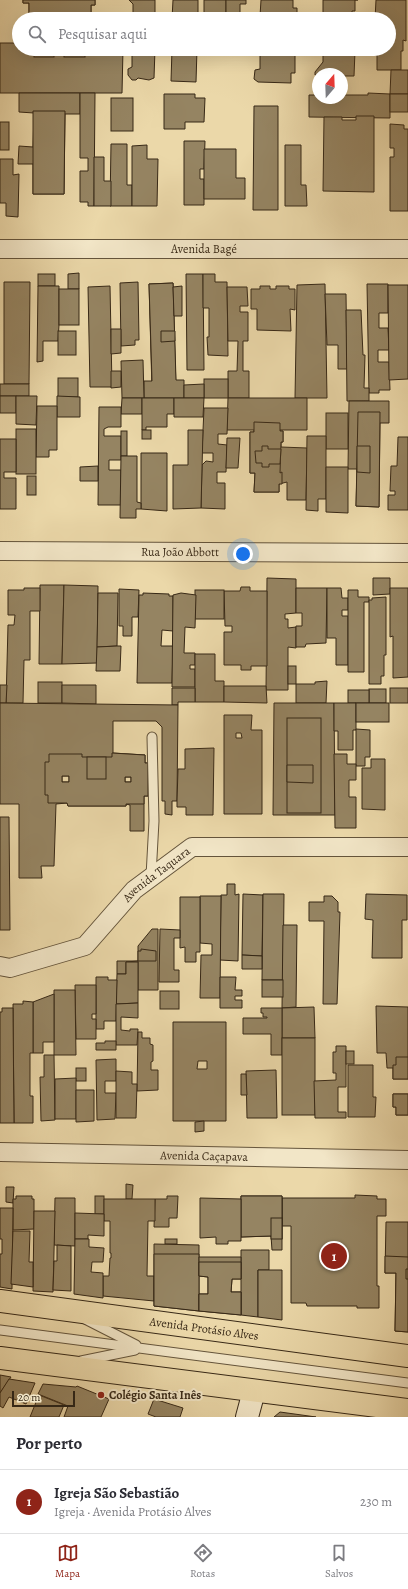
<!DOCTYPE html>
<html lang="pt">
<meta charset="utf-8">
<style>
:root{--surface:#fff;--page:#f7f7f7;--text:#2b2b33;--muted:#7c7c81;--line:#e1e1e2;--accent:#8f2418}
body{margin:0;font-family:Alegreya,serif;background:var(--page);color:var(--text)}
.compass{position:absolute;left:312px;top:68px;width:36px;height:36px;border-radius:50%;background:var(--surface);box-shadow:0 4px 16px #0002;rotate:19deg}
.scale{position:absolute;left:12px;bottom:10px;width:63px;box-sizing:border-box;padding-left:4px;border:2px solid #372816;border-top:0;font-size:11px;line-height:14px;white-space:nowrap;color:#372816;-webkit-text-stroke:3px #f2e6c7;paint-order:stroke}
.you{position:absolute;left:243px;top:554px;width:14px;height:14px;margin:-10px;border:3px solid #fff;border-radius:50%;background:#1a73e8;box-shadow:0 0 0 6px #1a73e833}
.badge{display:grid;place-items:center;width:26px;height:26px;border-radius:50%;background:var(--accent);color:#fff;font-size:13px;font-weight:700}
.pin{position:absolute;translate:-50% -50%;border:2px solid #fff;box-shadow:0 1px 4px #0006}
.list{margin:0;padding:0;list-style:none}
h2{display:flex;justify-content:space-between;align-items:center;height:52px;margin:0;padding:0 16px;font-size:17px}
h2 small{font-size:13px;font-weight:400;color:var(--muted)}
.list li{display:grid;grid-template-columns:26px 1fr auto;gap:12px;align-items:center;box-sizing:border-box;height:64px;padding:0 16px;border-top:1px solid var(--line)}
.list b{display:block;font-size:15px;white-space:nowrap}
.list p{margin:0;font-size:13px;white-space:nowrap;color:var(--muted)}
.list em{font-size:13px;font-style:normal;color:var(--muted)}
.icon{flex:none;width:22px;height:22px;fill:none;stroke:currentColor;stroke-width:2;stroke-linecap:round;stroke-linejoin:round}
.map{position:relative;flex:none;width:408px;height:1417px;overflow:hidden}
.search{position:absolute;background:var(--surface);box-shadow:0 4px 16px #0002;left:12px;right:12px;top:12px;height:44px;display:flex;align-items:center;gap:10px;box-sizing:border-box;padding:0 14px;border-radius:22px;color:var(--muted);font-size:15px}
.sheet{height:116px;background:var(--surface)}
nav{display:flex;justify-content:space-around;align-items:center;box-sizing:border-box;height:56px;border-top:1px solid var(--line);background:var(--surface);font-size:11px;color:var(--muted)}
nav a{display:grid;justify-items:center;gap:2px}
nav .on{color:var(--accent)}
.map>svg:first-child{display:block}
.building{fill:#958462;stroke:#372816;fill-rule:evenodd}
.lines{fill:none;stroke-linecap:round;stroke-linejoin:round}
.lane-casing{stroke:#64543b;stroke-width:11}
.street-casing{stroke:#64543b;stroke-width:20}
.secondary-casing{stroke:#372816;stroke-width:24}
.primary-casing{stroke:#372816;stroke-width:24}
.lane{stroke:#f2e6c7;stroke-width:9}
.street{stroke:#f2e6c7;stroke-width:18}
.secondary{stroke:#f2e6c7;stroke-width:22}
.primary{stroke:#ebd8a9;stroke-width:22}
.poi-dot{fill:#8f2418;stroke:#f2e6c7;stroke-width:1.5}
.labels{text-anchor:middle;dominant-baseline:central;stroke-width:4;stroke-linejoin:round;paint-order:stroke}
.street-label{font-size:12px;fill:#372816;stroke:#f2e6c7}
.poi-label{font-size:12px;font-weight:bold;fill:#372816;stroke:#f2e6c7;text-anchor:start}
</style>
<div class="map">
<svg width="408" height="1417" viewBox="0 0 408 1417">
<rect width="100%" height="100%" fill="#ebd8a9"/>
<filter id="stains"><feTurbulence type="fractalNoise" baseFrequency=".005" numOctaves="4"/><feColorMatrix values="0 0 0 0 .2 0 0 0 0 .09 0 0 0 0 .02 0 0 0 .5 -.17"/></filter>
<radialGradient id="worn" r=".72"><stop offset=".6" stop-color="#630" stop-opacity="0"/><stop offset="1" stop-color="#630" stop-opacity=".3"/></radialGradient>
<g class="building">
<polygon points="23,0 95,0 95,5 91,5 91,19 29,19 29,3 23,3"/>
<polygon points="23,0 95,0 95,5 91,5 91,19 29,19 29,3 23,3"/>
<polygon points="129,0 155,0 155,19 133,19 133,4"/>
<polygon points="173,0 198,0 198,19 172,19"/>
<polygon points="204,0 226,0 226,19 212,19 212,16 204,16"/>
<polygon points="226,0 246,0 246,4 240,4 240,19 226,19"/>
<polygon points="261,0 293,0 293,8 297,8 297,17 293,17 293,19 255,19 260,16"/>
<polygon points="323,0 358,0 355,0 355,11 352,11 352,19 323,19"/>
<polygon points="376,0 406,0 406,41 403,40 403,51 401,51 401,70 377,70 377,51 375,51 375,49 389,49 389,19 375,19"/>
<polygon points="0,43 19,43 19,49 123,49 122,93 0,93"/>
<rect x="34" y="49" width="20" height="8"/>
<rect x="64" y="49" width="21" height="8"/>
<polygon points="132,49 155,49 154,78 149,80 138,78 136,80 132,80 128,75 128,69 132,67"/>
<polygon points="172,49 197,49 196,82 171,81"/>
<polygon points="260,49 300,49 300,52 295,54 295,73 291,73 291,83 258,82 254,79 255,70 260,69"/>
<polygon points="323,49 359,49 359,51 355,51 354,76 342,76 342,74 315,75 315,72 323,62"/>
<polygon points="391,70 408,70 408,94 390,94"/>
<polygon points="19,93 80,93 80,114 65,114 64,194 33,194 33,164 18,164 19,146 33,147 34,113 19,112"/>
<polygon points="80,93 95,93 94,206 88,206 88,202 80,202 80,171 88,171 88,158 80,158"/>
<polygon points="368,93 390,94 390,118 309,117 309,95 318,95 318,98 342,98 342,95 368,95"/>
<polygon points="164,94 195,94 195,98 205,98 204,122 185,122 185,129 164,129"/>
<rect x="390" y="94" width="18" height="18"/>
<rect x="111" y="98" width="22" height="33"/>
<polygon points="254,106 278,106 278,210 253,210"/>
<polygon points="33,111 65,111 64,194 33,194"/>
<polygon points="356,116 374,116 374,192 323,191 324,117 342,117 342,120 356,120"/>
<rect x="0" y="122" width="9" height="28"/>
<polygon points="390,124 404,125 404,129 408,129 408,211 390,211 390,157 394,157 394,148 390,148"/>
<polygon points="184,141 205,141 204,169 200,169 200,179 204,179 204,205 184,205"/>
<polygon points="111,144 127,144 127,185 132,185 132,206 110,206"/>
<polygon points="147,145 147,159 158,159 157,206 132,206 132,146"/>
<polygon points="285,145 301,145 301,185 306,185 307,206 285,206"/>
<polygon points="204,149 236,149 236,178 245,178 245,199 204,199"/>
<polygon points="94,157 104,157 104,181 111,181 111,206 94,206"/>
<polygon points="0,159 13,159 13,175 19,174 18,217 6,216 6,203 0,203"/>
<polygon points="79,273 79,289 68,289 68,274"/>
<rect x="38" y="274" width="17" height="12"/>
<polygon points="186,274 203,274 204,370 187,370"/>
<polygon points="203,274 215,274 215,282 227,282 228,356 208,355 207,337 209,337 209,308 203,308"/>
<polygon points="4,282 30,282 29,384 4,384"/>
<polygon points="138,282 139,340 135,340 135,345 121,346 120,283"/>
<polygon points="173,283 176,389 152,390 149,284"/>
<polygon points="173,283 176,380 184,380 184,398 144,398 144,381 152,381 149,284"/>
<polygon points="325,284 327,398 295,398 297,285"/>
<polygon points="367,284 388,284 388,313 379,313 379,328 388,328 389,350 378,350 378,362 389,362 390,390 379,390 379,393 369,393"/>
<polygon points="388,285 408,285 408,379 389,380"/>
<polygon points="38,286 59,286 59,325 58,341 43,341 43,361 37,362"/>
<polygon points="110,286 112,387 90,387 88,287"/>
<polygon points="182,286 182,316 174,316 173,287"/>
<polygon points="260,286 270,286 270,289 276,289 276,286 289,286 289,289 295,289 295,310 290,309 291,331 257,330 257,309 251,309 251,289 260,289"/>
<polygon points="227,287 247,287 248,306 240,306 240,312 248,312 248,341 243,341 243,371 249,371 249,398 228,398 228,371 237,371 238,341 228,341"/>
<rect x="59" y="289" width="20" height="36"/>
<polygon points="325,294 346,294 347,369 338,369 338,345 327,345"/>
<polygon points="346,310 361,310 363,355 365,355 364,388 369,388 369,401 347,401"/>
<polygon points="111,329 121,329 121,353 111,354"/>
<rect x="58" y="331" width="18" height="24"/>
<polygon points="161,331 175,331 175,341 161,342"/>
<polygon points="143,360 144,398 122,398 121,361"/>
<polygon points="111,371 121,371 121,387 111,388"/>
<rect x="58" y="378" width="20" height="19"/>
<rect x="204" y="379" width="24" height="19"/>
<rect x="0" y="384" width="29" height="12"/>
<polygon points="204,384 204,398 184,398 184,385"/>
<rect x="0" y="396" width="16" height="17"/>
<polygon points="16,396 37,396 36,425 16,424"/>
<polygon points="57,396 80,397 80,417 57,417"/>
<polygon points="122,398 142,398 142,414 121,414"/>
<polygon points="142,398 174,398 174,414 167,414 167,427 146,427 146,430 142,430"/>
<polygon points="174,398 204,398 203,417 174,417"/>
<polygon points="228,398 307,398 307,430 280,430 280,431 283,431 283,442 281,442 281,447 307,448 306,500 287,500 287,482 279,484 279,492 254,492 255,473 250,473 250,432 254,432 254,430 227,430"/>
<polygon points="349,401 389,401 389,423 380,423 379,507 356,506 357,469 348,469 348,467"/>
<polygon points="37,406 57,406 57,450 49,450 49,457 36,457"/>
<polygon points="99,407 121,407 121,427 108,427 104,429 104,436 121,436 121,460 109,460 109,470 121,470 121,505 98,505"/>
<polygon points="204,408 228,408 227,434 218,434 218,444 227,445 226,472 217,472 217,483 225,483 225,509 201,508 202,465 206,461 213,462 213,453 202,453"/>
<polygon points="358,412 380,412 379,507 356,506"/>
<rect x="326" y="413" width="22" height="36"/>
<polygon points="254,422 280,423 280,431 283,431 283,442 281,442 280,473 282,472 282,484 279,484 279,492 254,492 255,473 250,473 250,432 254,432"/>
<rect x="16" y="429" width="20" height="45"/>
<rect x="142" y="430" width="9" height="9"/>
<polygon points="188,430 203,430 201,508 173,509 173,465 188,465"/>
<rect x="121" y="431" width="6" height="25"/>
<polygon points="307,436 326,436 326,499 318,499 318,511 306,510"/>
<polygon points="398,437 408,437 408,510 388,510 388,495 395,495 395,491 390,491 391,466 397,466"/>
<polygon points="227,438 240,438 238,468 226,468"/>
<polygon points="0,439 16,439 16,472 4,472 4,478 16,478 16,509 0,509"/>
<polygon points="262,446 268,446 268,449 281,449 280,464 269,464 269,467 262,467 262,463 256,463 255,451 262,451"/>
<polygon points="357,446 370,446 370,473 357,472"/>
<polygon points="141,453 167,453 167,511 141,509"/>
<polygon points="121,456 137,456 137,502 141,503 141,509 136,509 136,518 120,518"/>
<polygon points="98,466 98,481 80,481 80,467"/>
<polygon points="326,467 348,467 348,513 326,512"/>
<rect x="27" y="476" width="9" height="19"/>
<polygon points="267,578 296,579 296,613 285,614 285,619 288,619 288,628 296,627 296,648 288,647 288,690 266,690"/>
<polygon points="373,578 390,578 390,594 373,595"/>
<polygon points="40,585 64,585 62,664 39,664"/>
<polygon points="64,585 98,586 97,663 62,664"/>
<polygon points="241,587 250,587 250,591 267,591 267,666 251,666 251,670 241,670 241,665 224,665 224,632 232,632 232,626 225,626 224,591 240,591"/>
<polygon points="24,588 40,588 40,611 30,611 30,660 24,660 23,703 6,703 8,625 14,625 15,615 8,615 8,590 24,590"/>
<polygon points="296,588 327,588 326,643 306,644 305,647 296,647 296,626 302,626 302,613 296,613"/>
<polygon points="327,588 341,588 342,598 348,598 348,610 342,610 342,616 348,616 348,665 336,665 336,638 327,638"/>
<polygon points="390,588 408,588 408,677 393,678 393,636 390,637"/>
<polygon points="119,589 139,590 138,617 132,617 132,636 123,636 123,626 119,626"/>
<rect x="195" y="590" width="29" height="29"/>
<polygon points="348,590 358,590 358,597 369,597 369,602 364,602 364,672 348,672"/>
<polygon points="98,593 118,593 117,646 97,647"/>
<polygon points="143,593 169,594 169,596 173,596 173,631 162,630 161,646 173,646 172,683 137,683 139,595 143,595"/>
<polygon points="181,593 196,595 195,628 185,627 184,653 195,653 195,665 190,665 190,669 195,669 195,687 172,687 173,595"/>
<polygon points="386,597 386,655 384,655 384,676 381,676 381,684 369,684 369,600 372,600 372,598"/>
<polygon points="117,646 121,646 120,671 96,671 97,647"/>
<polygon points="195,654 215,654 215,681 224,681 224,702 195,702"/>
<rect x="288" y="666" width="8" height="18"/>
<polygon points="327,681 326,703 296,703 296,684 315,684 315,682"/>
<rect x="38" y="682" width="24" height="21"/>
<polygon points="0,685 7,685 6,703 0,703"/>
<polygon points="62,685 96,685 96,704 62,703"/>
<polygon points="224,686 266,686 267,703 224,702"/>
<polygon points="172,688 195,688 195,702 178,702 178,705 172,705"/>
<rect x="390" y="688" width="18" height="15"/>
<rect x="369" y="689" width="17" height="14"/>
<rect x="348" y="690" width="21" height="13"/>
<path d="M0 703 178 705 177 801H172V815L165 814V801H162V727L156 721H113V753L145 755V763H148V796H144V831H130V805L126 804V806H68L67 803 56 804 54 866H41L42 878H19V804H0ZM62 776H69V782H62ZM125 777H131V782H125Z"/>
<polygon points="274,703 334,703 335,815 273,815"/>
<polygon points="334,703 356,703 356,730 353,730 353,750 338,750 338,731 334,731"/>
<rect x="356" y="703" width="33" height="19"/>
<path d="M224 715H252L251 730H262V814H224ZM236 733H241L242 738H236Z"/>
<rect x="287" y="718" width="34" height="95"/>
<polygon points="356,729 370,730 370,757 365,757 365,766 356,766"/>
<polygon points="214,748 213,815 186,815 186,807 177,807 177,801 178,769 185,769 185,749"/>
<path d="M112 753 145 755V763H148V796H144V804H126V806H68L67 803H48V795H45V762H49V754H82V757H112ZM62 776H69V782H62ZM125 777H131V782H125Z"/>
<polygon points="334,754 347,754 347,764 356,764 356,780 349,780 349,797 356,797 356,828 335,828"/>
<rect x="87" y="757" width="19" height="22"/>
<polygon points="371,759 385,759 385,810 362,809 362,768 371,768"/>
<polygon points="287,765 313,765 313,783 287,782"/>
<polygon points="0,817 9,817 10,930 0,930"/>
<polygon points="227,884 235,884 235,895 239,894 238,961 220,960 221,895 227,895"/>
<polygon points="243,894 263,895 262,956 242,955"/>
<polygon points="263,894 284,894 283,980 262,980"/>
<polygon points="366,894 407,895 407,920 402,920 402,958 372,958 373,920 365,919"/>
<polygon points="200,896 221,896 220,998 200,998 201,955 212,955 212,944 200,943"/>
<polygon points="324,896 332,896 338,902 338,912 340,912 337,1004 323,1004 324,921 309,921 309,902 324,902"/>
<polygon points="180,897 200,897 200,952 196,952 196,962 185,962 185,947 180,948"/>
<polygon points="283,925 297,925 296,1007 282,1008"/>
<polygon points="152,929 158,929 158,990 138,990 138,946"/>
<polygon points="160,929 180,930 180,938 174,938 174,970 179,970 179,982 159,982"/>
<polygon points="141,949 156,951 156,961 138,961 138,951 141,951"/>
<polygon points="242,955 262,956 262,969 242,969"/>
<polygon points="117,961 138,961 126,962 126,974 117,974"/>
<polygon points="126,962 138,962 138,1003 116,1004 117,974 126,974"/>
<polygon points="96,977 108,977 108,980 117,980 116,1021 104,1021 104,1029 96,1029"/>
<polygon points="220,977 236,977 235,990 242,990 242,996 235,996 235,1000 242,1000 242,1008 220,1008"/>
<rect x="262" y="980" width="21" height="17"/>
<polygon points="75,985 96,985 96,1014 92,1014 92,1019 96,1019 96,1039 76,1039"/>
<polygon points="54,990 75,990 76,1055 54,1055"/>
<rect x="160" y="991" width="19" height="18"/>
<polygon points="54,994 54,1042 43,1042 43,1053 33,1053 33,1002"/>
<polygon points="23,1001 33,1002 33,1053 30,1053 30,1096 33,1096 33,1123 14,1123 13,1004 23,1004"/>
<polygon points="138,1003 138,1018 121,1017 121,1030 130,1031 130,1029 138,1029 137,1045 116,1045 116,1004"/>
<polygon points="376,1006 408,1007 408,1079 393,1079 393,1068 387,1068 386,1053 377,1053"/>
<polygon points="314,1007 315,1038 282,1038 282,1008"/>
<polygon points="2,1008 13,1008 14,1123 0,1123 0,1012 2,1012"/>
<polygon points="261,1008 282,1008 282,1055 271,1055 271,1034 243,1034 243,1018 267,1018 267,1017 263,1017 263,1013 261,1013"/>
<path d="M173 1022H226V1121H173ZM198 1061H207V1069H197Z"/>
<polygon points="138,1032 142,1032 142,1038 150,1038 150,1044 153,1045 153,1061 151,1062 151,1070 158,1070 158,1090 137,1091"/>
<rect x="282" y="1038" width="33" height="77"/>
<polygon points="105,1041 116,1041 116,1050 96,1050 96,1043 105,1043"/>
<polygon points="336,1046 346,1046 346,1087 338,1087 338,1112 346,1112 346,1118 315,1118 314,1081 336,1080 336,1073 333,1073 333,1052 336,1052"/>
<rect x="346" y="1051" width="8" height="13"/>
<polygon points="44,1055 54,1055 55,1120 41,1121 40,1077 44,1077"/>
<polygon points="396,1057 408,1057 408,1079 393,1079 393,1065 396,1065"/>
<polygon points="116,1059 116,1081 105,1081 105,1093 116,1093 115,1119 97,1120 96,1060"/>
<polygon points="348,1065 373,1065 373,1097 376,1097 375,1117 348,1117"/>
<rect x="76" y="1068" width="10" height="13"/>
<polygon points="276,1070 277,1118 247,1118 246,1071"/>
<polygon points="116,1071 132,1072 132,1084 137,1084 136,1118 116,1118"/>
<polygon points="241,1074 246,1074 247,1095 241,1095"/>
<polygon points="76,1078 76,1119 55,1119 55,1079"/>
<polygon points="76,1090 94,1090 94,1121 76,1122"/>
<polygon points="393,1094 408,1094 408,1115 396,1115 396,1107 393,1107"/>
<polygon points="393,1094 408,1094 408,1115 396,1115 396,1107 393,1107"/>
<polygon points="204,1121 204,1131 195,1132 195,1122"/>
<polygon points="126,1184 133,1185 132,1199 126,1199"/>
<polygon points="6,1187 14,1187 13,1203 6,1202"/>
<polygon points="355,1195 377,1196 377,1199 386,1199 386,1216 377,1216 377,1286 379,1286 379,1308 357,1308 357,1306 307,1306 306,1303 291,1303 291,1226 282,1226 282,1198 355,1198"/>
<polygon points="16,1196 32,1196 32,1199 34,1199 34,1229 13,1230 13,1199 16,1199"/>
<rect x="95" y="1196" width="9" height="18"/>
<polygon points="167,1196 178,1196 177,1218 169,1218 169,1227 154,1227 155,1199 167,1199"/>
<polygon points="241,1196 282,1196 282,1239 272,1239 271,1236 241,1237"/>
<polygon points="241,1196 282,1196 282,1250 272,1250 271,1236 241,1237"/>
<polygon points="55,1198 75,1198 75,1246 54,1245"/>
<polygon points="200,1198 241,1199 241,1241 228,1241 228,1244 216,1244 216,1237 200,1238"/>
<polygon points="104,1199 155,1199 155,1221 148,1221 147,1276 154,1276 154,1301 103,1296 103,1276 109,1276 110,1258 111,1258 111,1253 110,1253 110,1221 104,1221"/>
<polygon points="0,1208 13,1208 12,1289 0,1287 0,1254 2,1254 2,1239 0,1239"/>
<polygon points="34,1211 55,1211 53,1292 33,1291"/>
<polygon points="75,1213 104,1214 104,1236 88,1235 88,1239 75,1239"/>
<rect x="271" y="1218" width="11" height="21"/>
<polygon points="386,1222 408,1222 408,1332 395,1331 396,1273 385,1273"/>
<polygon points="13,1231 30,1231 29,1262 33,1262 33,1287 11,1284"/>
<polygon points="75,1239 89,1239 89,1247 104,1248 103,1262 92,1262 91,1272 103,1273 103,1298 74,1294"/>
<rect x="165" y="1239" width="12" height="5"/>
<polygon points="154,1244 199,1245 199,1311 154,1306"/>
<polygon points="57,1245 71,1246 71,1291 53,1290 54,1261 57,1261"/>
<polygon points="241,1250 269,1250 269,1270 258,1270 258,1317 241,1315"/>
<polygon points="154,1254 199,1254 199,1311 154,1306"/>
<polygon points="385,1256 408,1257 408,1269 406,1269 406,1279 408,1279 408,1332 395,1331 396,1273 385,1273"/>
<polygon points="199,1257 241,1257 241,1279 232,1279 231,1292 241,1292 241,1315 199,1311 199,1294 208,1294 208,1277 199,1276"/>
<polygon points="199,1262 241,1262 241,1279 232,1279 231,1292 241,1292 241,1315 199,1311 199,1294 208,1294 208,1277 199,1276"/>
<polygon points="258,1270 282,1270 282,1320 258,1317"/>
<polygon points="0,1375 11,1377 0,1393"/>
<polygon points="9,1379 35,1383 26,1404 9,1397 3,1408 0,1406 0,1393"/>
<polygon points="43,1384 76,1387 77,1386 109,1399 101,1417 64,1417 68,1406 38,1394"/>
<polygon points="39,1395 64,1405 59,1417 30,1417"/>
<polygon points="154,1399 183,1408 180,1417 156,1417 148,1414"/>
<polygon points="280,1412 316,1417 274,1417"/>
</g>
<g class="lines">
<g class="lane-casing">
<g id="lane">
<polyline points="151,876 154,821 152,737"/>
<polyline points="85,1319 136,1345"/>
<polyline points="0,1330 408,1383"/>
<polyline points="81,1361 135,1350"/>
</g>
</g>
<g class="street-casing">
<g id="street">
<path id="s1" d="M0 249H408"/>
<path id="s2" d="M0 551 408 553"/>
<path id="s3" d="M0 966 10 968 85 946 134 890 192 847H408"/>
<path id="s4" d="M0 1152 408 1160"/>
</g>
</g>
<g class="secondary-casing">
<polyline id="secondary" points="247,1417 254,1391"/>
</g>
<g class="primary-casing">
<g id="primary">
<path id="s5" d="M0 1301 408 1356"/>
<polyline points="0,1358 408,1410"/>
</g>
</g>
<use href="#lane" class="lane"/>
<use href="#street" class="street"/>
<use href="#secondary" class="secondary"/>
<use href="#primary" class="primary"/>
</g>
<circle class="poi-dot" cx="101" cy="1395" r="4"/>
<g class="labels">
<g class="street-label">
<text stroke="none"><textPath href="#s1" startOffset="204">Avenida Bagé</textPath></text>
<text stroke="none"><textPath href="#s2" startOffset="180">Rua João Abbott</textPath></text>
<text stroke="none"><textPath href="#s3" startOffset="190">Avenida Taquara</textPath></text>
<text stroke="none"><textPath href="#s4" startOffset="204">Avenida Caçapava</textPath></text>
<text stroke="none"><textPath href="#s5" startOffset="206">Avenida Protásio Alves</textPath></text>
</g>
<g class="poi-label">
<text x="109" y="1395">Colégio Santa Inês</text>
</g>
</g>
<rect width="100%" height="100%" filter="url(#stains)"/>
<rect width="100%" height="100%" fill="url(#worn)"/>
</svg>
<svg class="compass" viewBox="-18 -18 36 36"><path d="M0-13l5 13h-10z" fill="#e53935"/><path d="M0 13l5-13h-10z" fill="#7c7c81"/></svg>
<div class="scale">20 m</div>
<div class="you"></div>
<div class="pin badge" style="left:334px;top:1256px">1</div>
<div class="search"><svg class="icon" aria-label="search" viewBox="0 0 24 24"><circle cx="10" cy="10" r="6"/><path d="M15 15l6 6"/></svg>Pesquisar aqui</div>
</div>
<section class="sheet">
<h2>Por perto<small></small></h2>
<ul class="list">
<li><span class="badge">1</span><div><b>Igreja São Sebastião</b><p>Igreja · Avenida Protásio Alves</p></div><em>230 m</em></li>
</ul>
</section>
<nav>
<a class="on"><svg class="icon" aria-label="map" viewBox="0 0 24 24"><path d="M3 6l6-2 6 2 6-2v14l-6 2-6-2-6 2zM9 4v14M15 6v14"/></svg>Mapa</a>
<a><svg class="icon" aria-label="directions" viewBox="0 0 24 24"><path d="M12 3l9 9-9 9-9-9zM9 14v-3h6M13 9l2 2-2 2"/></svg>Rotas</a>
<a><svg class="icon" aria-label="saved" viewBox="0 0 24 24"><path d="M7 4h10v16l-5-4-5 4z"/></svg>Salvos</a>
</nav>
